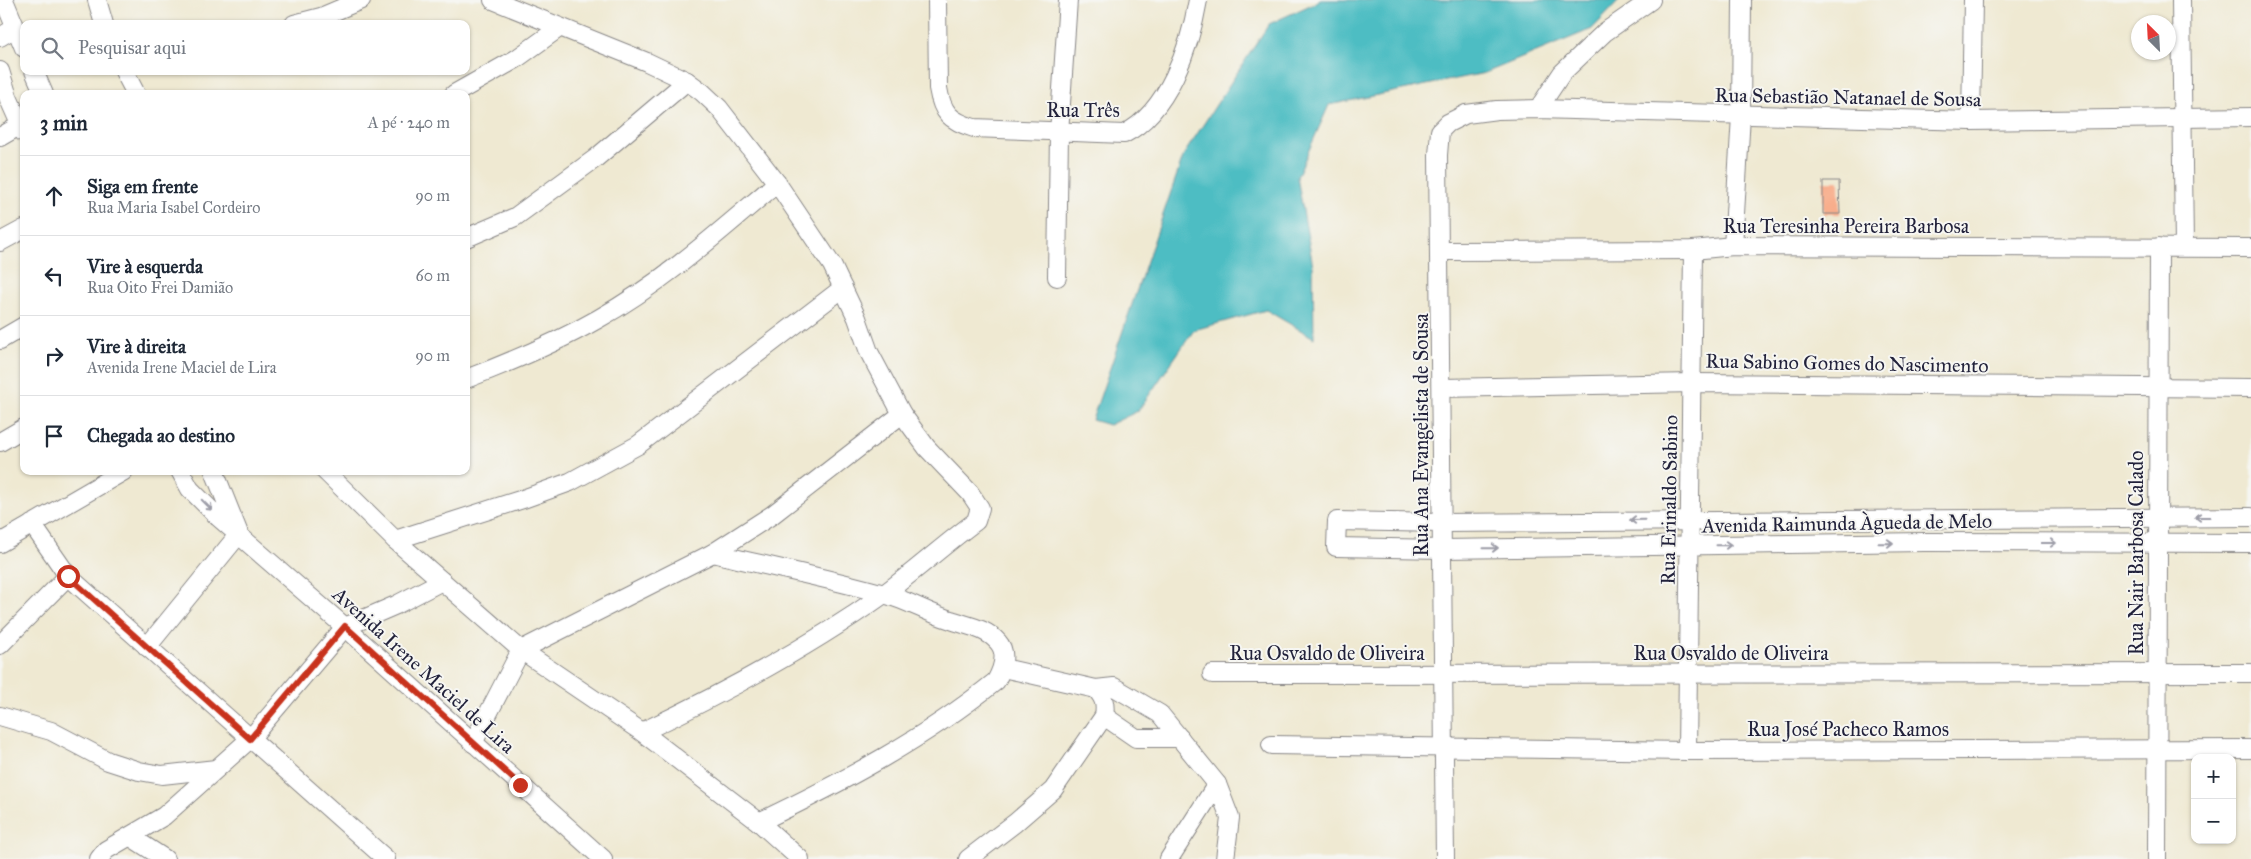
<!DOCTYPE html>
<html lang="pt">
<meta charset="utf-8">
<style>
:root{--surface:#fff;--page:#f2f2f3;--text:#1f2937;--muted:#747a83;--line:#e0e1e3}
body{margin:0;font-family:"IM FELL Great Primer",serif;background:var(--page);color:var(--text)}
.controls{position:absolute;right:15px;bottom:15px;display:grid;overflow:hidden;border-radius:10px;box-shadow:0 1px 4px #0004}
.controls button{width:45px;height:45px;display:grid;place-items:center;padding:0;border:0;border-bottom:1px solid var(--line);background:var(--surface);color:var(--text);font:25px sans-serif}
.compass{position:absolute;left:2131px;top:15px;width:45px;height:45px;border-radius:50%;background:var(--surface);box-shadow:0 1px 4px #0004;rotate:336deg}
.stop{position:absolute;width:15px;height:15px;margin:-11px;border:4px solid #c8321e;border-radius:50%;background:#fff}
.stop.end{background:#c8321e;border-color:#fff;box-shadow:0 1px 5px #0008}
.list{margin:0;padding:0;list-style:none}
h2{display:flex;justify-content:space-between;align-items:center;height:65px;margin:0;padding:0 20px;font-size:21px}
h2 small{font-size:16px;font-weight:400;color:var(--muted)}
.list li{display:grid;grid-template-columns:32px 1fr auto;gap:15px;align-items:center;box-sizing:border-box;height:80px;padding:0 20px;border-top:1px solid var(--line)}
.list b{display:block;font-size:19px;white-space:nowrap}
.list p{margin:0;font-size:16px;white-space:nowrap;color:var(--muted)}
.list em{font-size:16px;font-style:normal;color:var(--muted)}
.icon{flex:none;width:28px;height:28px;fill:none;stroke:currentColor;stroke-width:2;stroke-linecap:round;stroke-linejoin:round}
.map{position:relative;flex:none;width:2251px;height:859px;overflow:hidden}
.search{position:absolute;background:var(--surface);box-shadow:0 1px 4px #0004;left:20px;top:20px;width:450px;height:55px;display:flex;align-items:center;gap:12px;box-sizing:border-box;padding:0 18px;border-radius:10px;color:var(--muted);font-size:19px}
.panel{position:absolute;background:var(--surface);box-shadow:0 1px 4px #0004;left:20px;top:90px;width:450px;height:385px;border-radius:10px}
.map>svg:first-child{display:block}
.water{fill:#4ebdc3;stroke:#38707f}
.building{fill:#f8ad8b}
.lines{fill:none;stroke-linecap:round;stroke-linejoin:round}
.street-casing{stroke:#888686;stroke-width:20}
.street{stroke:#fff;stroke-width:18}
.oneway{stroke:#9c9ca7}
.route{stroke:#c8321e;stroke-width:6}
.labels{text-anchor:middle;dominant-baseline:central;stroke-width:4;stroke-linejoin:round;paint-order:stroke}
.street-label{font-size:20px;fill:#22223b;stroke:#f6f6f2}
</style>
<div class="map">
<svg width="2251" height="859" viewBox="0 0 2251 859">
<rect width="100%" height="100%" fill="#f6f6f2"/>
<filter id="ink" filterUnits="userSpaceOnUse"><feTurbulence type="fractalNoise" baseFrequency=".02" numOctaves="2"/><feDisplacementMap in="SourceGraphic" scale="10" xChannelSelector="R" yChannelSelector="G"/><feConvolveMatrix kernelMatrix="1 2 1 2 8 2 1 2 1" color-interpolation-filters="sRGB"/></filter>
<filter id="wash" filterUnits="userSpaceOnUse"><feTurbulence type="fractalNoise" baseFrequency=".0096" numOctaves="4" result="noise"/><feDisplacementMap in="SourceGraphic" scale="20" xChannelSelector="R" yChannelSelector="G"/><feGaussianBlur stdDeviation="1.12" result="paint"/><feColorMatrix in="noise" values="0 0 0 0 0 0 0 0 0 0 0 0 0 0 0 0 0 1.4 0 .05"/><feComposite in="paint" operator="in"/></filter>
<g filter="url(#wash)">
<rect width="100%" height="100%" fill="#efe9d2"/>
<polygon class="water" points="1321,0 1620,0 1592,29 1485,73 1329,105 1297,177 1313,266 1314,338 1266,310 1194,330 1138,411 1109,425 1092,420 1184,154 1269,24"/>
<g id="blocks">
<polygon class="building" points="1823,181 1839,181 1840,214 1823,214"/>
</g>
</g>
<g filter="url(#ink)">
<use href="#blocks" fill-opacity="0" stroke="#888686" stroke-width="1"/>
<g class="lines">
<g class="street-casing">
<g id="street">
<polyline points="4,0 24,48"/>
<polyline points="97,0 104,24"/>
<path d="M493 0 647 62 687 81 702 92 719 108 777 183 832 265 857 318 869 352 902 414 927 448 970 493 980 508 976 521C945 544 915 571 884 594 808 648 726 692 642 732"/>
<path d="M937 0 938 88C942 113 950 121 974 128L1124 134C1168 112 1190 47 1198 0"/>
<polyline points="2181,0 2184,247"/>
<polyline points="294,24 321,17 361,0"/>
<polyline points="0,37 15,28"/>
<polyline points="0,71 8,97 24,133"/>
<polyline points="34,71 44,94"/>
<polyline points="124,71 136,94"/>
<polyline points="454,94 516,59 559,28"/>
<polyline points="1538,109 1562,73 1605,32 1651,0"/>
<polyline points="1971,121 1973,0"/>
<polyline points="0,137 24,123"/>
<polyline points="466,238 515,217 596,158 687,81"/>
<polyline points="0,242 24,229"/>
<polyline points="1733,246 1741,116 1742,0"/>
<polyline points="1441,251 1693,250 1733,246 2251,248"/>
<polyline points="1057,277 1059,133 1068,0"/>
<polyline points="0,340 24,326"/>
<path d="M466 379C511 362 556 343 598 319 664 282 720 231 777 183"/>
<polyline points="1442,388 1693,383 2251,388"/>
<polyline points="0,442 24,428"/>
<polyline points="180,471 190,489 218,517 345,627 603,859"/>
<polyline points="214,471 238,531"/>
<polyline points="325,471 395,540 521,650 642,732 759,822 800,859"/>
<polyline points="2251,517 1443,523 1337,521 1336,547 1443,549 1924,542 2251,543"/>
<polyline points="32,524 68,576 386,859"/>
<polyline points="395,540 523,499 570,482 638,445 843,288"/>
<polyline points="0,543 124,471"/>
<path d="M713 553C770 567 828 578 884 594 907 600 928 613 951 620 968 626 986 628 998 642 1008 653 1002 670 996 681 924 739 843 782 759 822"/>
<polyline points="0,645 68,576"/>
<polyline points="147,647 239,534"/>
<polyline points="1212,674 2251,673"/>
<polyline points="1096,689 1114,687 1160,714 1217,784 1230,818 1225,859"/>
<polyline points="0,716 51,731 108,761 139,771 162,775 216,769"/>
<polyline points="1104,716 1136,738 1180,738"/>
<polyline points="473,743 521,650 713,553 772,515 902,414"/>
<polyline points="1271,745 1687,751 2251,749"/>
<polyline points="1687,751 1693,250"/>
<polyline points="131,837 165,859"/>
<polyline points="99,859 106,850 164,816 250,739 345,627 396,605 442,581"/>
<path d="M968 859 1015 823 1053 790 1104 716C1106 704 1104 698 1096 689L1003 668"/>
<polyline points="1169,859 1217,784"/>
<polyline points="1445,859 1438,155 1440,131 1448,123 1466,114 1497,110 1538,109 1971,121 2251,117"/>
<polyline points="2157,859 2159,247"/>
</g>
</g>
<use href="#street" class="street"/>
</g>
<defs><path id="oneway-shaft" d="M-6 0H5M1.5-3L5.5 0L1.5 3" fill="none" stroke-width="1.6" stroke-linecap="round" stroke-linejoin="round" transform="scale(1.25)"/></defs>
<g class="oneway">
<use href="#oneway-shaft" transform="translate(207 505) rotate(45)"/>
<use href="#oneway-shaft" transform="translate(2202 517) rotate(-180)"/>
<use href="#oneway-shaft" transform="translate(1637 520) rotate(179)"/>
<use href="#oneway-shaft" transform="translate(1886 543) rotate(-1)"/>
<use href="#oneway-shaft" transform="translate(2049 543)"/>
<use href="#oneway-shaft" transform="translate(1724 545) rotate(-1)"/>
<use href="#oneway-shaft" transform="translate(1491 548) rotate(-1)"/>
</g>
</g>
<g class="lines" filter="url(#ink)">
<polyline class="route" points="68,576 250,739 345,626 520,785"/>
</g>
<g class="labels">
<g class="street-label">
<text transform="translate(1848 97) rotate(1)">Rua Sebastião Natanael de Sousa</text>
<text x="1083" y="110">Rua Três</text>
<text x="1846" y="226">Rua Teresinha Pereira Barbosa</text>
<text transform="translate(1847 363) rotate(1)">Rua Sabino Gomes do Nascimento</text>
<text transform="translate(1421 435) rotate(-90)">Rua Ana Evangelista de Sousa</text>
<text transform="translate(1669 500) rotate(-89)">Rua Erinaldo Sabino</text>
<text transform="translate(1847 523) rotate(-1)">Avenida Raimunda Àgueda de Melo</text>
<text transform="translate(2136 553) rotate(-90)">Rua Nair Barbosa Calado</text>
<text x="1327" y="653">Rua Osvaldo de Oliveira</text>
<text x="1731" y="653">Rua Osvaldo de Oliveira</text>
<text transform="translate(424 670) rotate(42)">Avenida Irene Maciel de Lira</text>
<text x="1848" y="729">Rua José Pacheco Ramos</text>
</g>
</g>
</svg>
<div class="controls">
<button>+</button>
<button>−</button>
</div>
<svg class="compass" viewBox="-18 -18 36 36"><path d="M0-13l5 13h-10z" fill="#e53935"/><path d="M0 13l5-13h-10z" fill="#747a83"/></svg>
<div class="stop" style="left:68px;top:576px"></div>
<div class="stop end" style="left:520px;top:785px"></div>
<div class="search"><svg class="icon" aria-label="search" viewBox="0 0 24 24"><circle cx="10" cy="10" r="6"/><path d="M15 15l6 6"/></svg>Pesquisar aqui</div>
<section class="panel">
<h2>3 min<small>A pé · 240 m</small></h2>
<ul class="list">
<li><svg class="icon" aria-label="ahead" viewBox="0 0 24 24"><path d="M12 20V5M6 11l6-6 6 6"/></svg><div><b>Siga em frente</b><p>Rua Maria Isabel Cordeiro</p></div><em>90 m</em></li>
<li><svg class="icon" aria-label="left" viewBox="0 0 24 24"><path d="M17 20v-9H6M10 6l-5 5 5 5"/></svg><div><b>Vire à esquerda</b><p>Rua Oito Frei Damião</p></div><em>60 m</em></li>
<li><svg class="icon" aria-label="right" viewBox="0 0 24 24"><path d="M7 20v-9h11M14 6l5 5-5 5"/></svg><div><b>Vire à direita</b><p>Avenida Irene Maciel de Lira</p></div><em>90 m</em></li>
<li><svg class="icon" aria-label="arrive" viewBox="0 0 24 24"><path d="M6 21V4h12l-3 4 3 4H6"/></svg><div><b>Chegada ao destino</b></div></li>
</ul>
</section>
</div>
